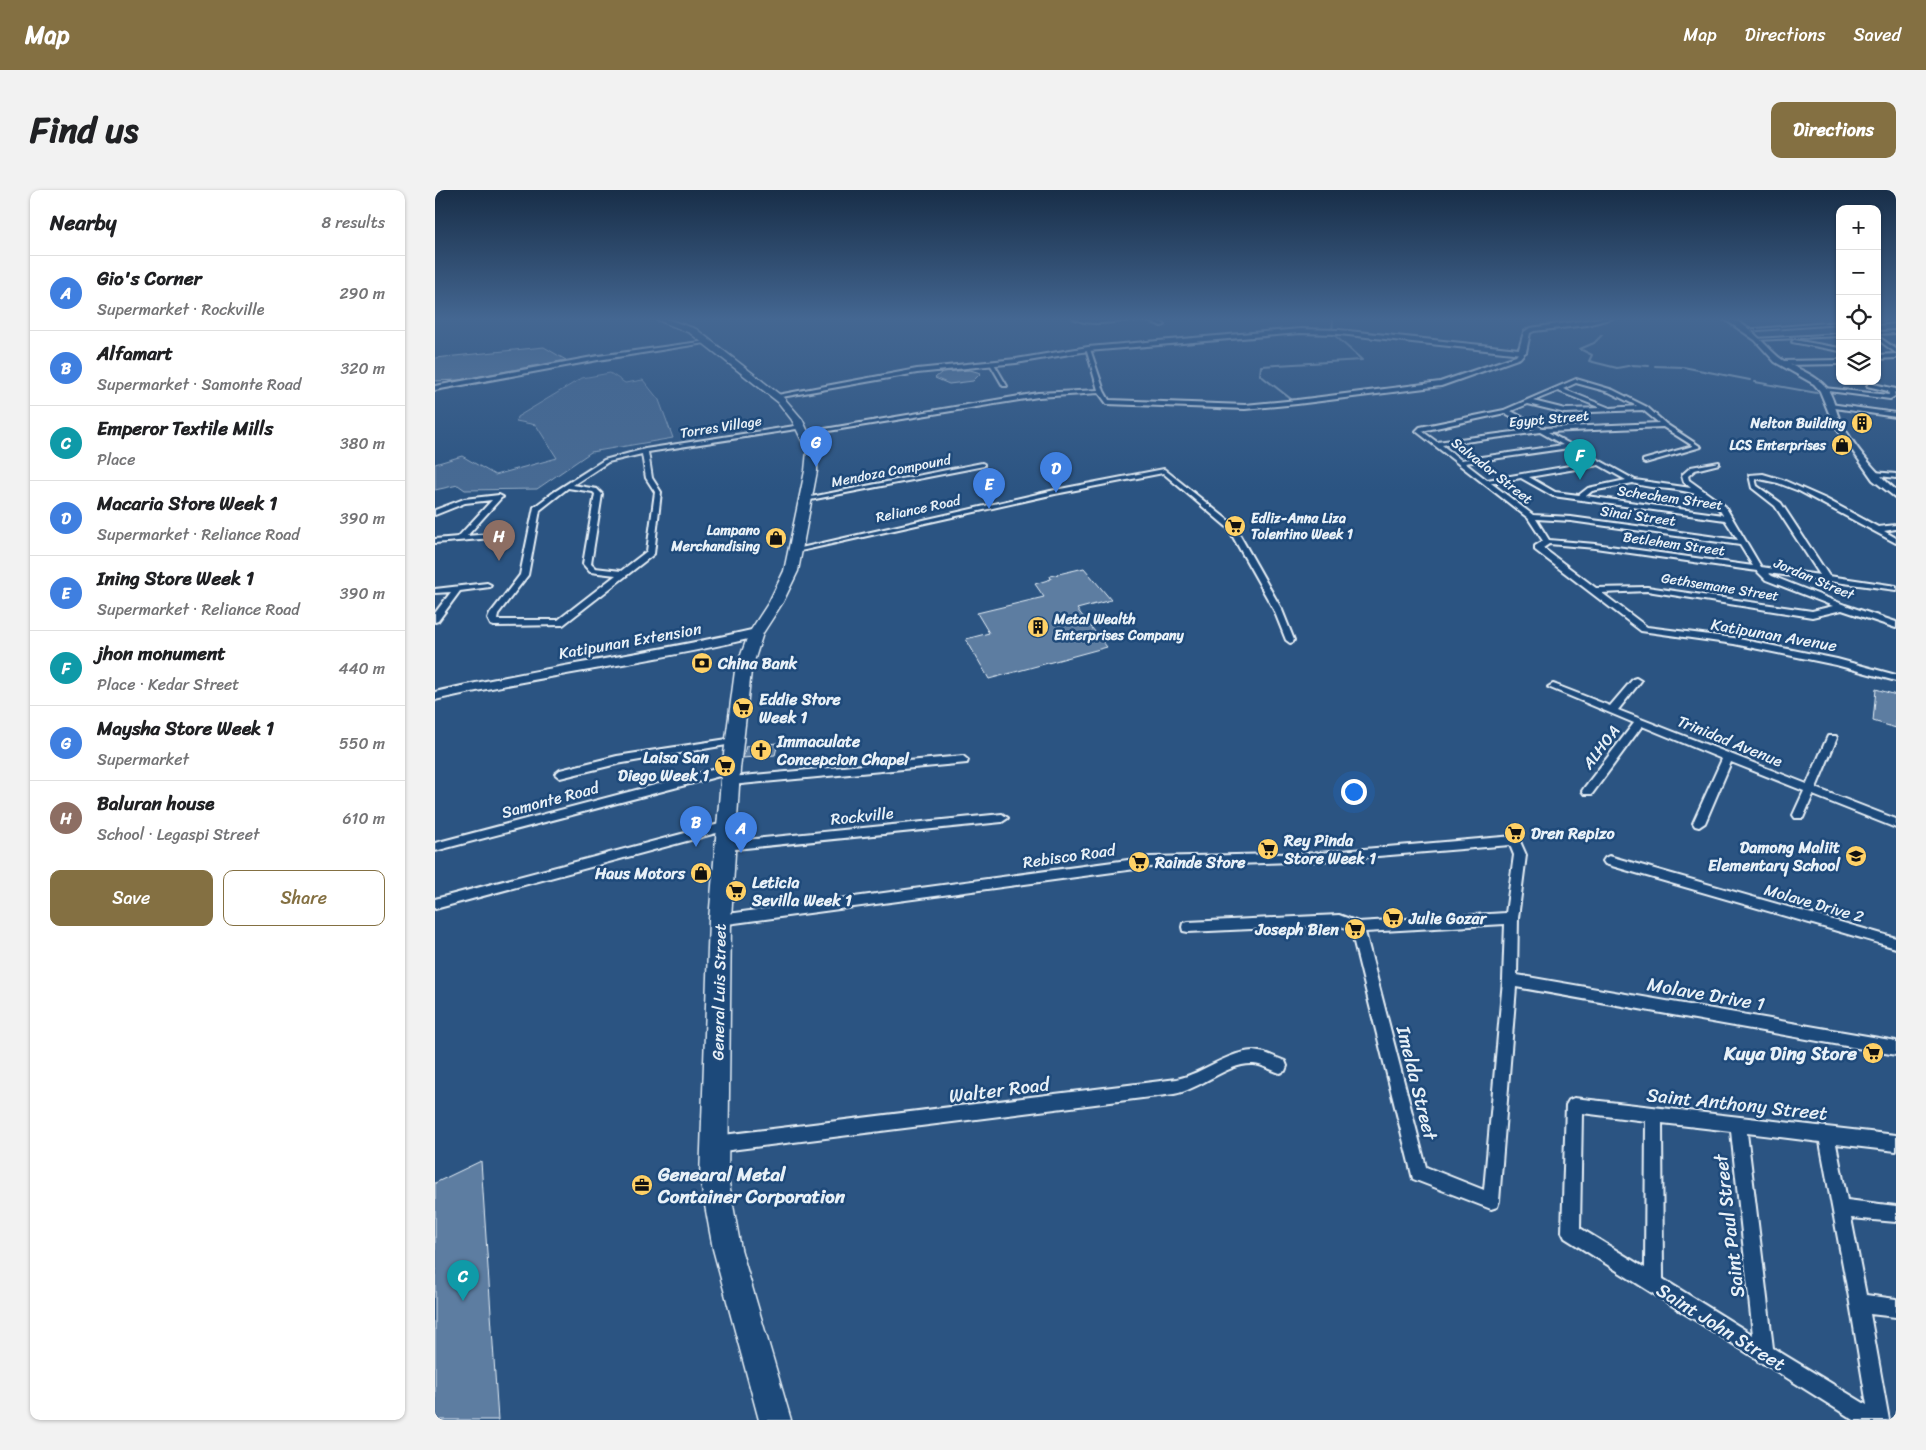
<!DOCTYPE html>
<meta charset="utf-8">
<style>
:root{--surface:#fff;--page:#f2f2f2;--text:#202124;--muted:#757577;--line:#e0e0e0;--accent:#847042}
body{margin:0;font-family:Sriracha,sans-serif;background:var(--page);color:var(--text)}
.controls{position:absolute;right:15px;top:15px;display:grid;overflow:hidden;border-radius:10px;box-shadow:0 1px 4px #0004}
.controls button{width:45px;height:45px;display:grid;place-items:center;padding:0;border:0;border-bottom:1px solid var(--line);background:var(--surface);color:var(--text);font:25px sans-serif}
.you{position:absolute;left:918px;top:601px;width:18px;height:18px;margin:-12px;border:4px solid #fff;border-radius:50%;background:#1a73e8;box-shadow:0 0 0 8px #1a73e833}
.badge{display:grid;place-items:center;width:32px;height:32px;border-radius:50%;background:var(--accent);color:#fff;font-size:16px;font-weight:700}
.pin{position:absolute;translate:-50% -41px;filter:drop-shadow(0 1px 2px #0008)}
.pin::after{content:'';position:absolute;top:26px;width:18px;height:15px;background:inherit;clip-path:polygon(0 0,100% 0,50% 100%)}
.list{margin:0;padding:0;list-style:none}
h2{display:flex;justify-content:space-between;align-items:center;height:65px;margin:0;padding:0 20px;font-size:21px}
h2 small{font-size:16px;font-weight:400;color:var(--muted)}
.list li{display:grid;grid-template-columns:32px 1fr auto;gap:15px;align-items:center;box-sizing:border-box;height:75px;padding:0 20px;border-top:1px solid var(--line)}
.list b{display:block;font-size:19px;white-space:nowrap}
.list p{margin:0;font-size:16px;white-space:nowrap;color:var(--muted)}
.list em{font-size:16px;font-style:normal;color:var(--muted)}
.actions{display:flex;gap:10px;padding:15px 20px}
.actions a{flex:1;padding:11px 0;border:1px solid var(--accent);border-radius:10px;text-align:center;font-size:18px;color:var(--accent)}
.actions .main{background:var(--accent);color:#fff}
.icon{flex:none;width:28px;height:28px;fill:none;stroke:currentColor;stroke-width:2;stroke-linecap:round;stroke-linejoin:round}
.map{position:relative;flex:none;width:1461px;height:1230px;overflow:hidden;border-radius:10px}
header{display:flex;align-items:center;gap:30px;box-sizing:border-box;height:70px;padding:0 25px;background:var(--accent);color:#fff}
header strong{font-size:24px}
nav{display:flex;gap:28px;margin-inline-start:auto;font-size:18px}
.intro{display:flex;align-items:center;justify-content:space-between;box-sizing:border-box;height:120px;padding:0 30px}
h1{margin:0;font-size:35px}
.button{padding:12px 22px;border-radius:10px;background:var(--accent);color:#fff;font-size:18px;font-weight:700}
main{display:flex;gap:30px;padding:0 30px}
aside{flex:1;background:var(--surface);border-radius:10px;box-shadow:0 1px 4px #0004}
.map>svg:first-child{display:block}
.green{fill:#476b93;stroke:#98aec6}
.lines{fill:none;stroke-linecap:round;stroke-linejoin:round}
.stream{stroke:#a0b6cb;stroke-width:2}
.building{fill:#5d7da1;stroke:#e8f1f8}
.street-casing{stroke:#e8f1f8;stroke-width:4}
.secondary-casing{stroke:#e8f1f8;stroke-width:4}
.primary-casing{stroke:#e8f1f8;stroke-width:3}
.street{fill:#1f4a7a;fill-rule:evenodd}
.secondary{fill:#1f4a7a;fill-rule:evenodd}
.primary{fill:#1f4a7a;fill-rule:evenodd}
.labels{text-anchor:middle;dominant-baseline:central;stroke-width:5;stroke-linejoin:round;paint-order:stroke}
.far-street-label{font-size:14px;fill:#e8f1f8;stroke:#1f4a7a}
.far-poi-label{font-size:14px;font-weight:bold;fill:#e8f1f8;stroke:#1f4a7a;text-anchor:end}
.street-label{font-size:16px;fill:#e8f1f8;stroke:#1f4a7a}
.poi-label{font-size:16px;font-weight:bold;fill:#e8f1f8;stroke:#1f4a7a;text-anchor:start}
.near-street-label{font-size:19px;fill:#e8f1f8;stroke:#1f4a7a}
.near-poi-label{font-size:19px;font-weight:bold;fill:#e8f1f8;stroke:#1f4a7a;text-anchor:end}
</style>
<header>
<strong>Map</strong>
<nav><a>Map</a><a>Directions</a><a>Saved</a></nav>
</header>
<div class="intro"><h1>Find us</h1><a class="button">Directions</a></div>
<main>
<aside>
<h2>Nearby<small>8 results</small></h2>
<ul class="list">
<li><span class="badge" style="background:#3f7fe0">A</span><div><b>Gio's Corner</b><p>Supermarket · Rockville</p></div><em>290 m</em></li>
<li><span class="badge" style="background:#3f7fe0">B</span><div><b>Alfamart</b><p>Supermarket · Samonte Road</p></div><em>320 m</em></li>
<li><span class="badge" style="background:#0f9aa8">C</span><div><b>Emperor Textile Mills</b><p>Place</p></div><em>380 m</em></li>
<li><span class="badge" style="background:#3f7fe0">D</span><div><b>Macaria Store Week 1</b><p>Supermarket · Reliance Road</p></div><em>390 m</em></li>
<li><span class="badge" style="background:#3f7fe0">E</span><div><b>Ining Store Week 1</b><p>Supermarket · Reliance Road</p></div><em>390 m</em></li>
<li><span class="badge" style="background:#0f9aa8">F</span><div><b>jhon monument</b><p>Place · Kedar Street</p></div><em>440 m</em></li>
<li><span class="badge" style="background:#3f7fe0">G</span><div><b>Maysha Store Week 1</b><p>Supermarket</p></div><em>550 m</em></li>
<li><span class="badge" style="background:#8d6e63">H</span><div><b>Baluran house</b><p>School · Legaspi Street</p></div><em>610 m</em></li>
</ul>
<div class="actions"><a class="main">Save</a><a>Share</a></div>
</aside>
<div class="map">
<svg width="1461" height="1230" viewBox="0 0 1461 1230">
<rect width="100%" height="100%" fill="#2b5482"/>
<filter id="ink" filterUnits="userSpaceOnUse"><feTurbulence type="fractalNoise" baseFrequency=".02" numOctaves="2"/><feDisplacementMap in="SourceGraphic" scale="10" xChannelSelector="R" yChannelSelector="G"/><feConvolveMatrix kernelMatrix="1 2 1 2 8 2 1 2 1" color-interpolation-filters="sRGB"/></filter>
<g filter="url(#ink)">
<polygon class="green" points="175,183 190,193 208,190 224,210 238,248 156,262 102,299 30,300 23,295 0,300 0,274 27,266 60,285 122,268 101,235 81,231 82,227 147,188"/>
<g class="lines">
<g class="stream">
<polyline points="1167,145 1159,153 1145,159 1157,165 1154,171 1182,178 1198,175 1214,176"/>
<polyline points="1220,176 1248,177 1315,190"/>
<polyline points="1320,192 1382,203"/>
<polyline points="856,209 825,185 826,176 927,170 897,143 898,128"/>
</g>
</g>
<g class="building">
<polygon points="109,157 131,170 24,190 0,191 0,168"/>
<polygon points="535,180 546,183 538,191 514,194 500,188 507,182"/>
<polygon points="649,378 676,410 642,419 672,457 554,489 531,449 554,443 542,423 609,407 600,394 616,389 615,386"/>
<polygon points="1441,499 1461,505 1461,538 1438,531"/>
<polygon points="343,553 340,565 308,568 311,556"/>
<polygon points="46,971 63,1230 0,1230 0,993"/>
</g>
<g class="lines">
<g class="street-casing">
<g id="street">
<path d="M638 128 669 130 719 128 730 135 726 136C701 121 665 142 638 128Z"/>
<polygon points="1461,130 1461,132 1442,134 1442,132"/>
<polygon points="1405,132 1405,134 1310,141 1308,140"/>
<polygon points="1461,141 1461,143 1442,144 1442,142"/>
<polygon points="1405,144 1405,146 1322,150 1320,149"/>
<polygon points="1442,146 1461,159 1461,163 1442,149"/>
<polygon points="1359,150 1405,158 1405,161 1357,152"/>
<polygon points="272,151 270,153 163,170 0,200 0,196 163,166"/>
<polygon points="651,158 655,159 669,201 674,210 810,215 862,210 1005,192 1081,166 1085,161 1090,162 1085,168 1006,196 862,214 810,219 672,214 664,203 603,207 369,245 366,243 603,203 663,200"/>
<polygon points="1461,164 1461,168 1442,169 1442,165"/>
<polygon points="1405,170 1405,174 1348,175 1345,173 1348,171"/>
<polygon points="554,172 558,172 572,196 568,196"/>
<path d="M1141 189 1178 200 1212 217 1231 234 1266 257 1210 273 1208 272V270L1258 256 1228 237 1113 242 1200 290 1256 298 1249 292 1247 285 1256 277 1284 272V274L1260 280 1253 286 1254 290 1290 316 1326 377 1385 385 1340 316 1317 298 1314 285 1328 284 1348 290 1391 309 1443 337 1461 335V339L1449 341 1461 348V353L1364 301 1343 293 1320 288 1322 296 1346 313 1394 386 1461 396V400L1333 383 1337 386 1410 415 1461 432V438L1407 420 1377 427 1212 401 1167 403 1212 437 1299 448 1402 469 1461 485V491L1401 475 1299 454 1206 441 1100 360V356L1108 351 1093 328 981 241 985 237 1069 220ZM1141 193 1174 202 1202 216 1175 218 1128 199ZM1123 201 1166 218 1130 219 1098 211ZM1093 214 1130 223 1208 220 1224 233 1107 238 1076 221ZM1070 223 1100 239 1002 252 987 241ZM1105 242 1128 255 1026 270 1007 255ZM1134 258 1158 272 1052 290 1030 273ZM1164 275 1191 290 1153 298 1144 305 1120 302 1094 287ZM1086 288 1118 306 1290 330 1303 350 1136 327 1098 325 1056 293ZM1198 293C1228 303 1269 293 1288 325L1151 306 1157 301ZM1101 329 1136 331 1305 355 1318 376 1160 354 1114 350ZM1114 354 1160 358 1322 381 1331 390 1398 416 1377 421 1212 397 1161 398 1108 358Z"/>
<polygon points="1434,193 1461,199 1461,203 1459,202 1460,206 1455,209 1386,200 1389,198 1454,205 1453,201 1432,196"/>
<polygon points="1395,214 1461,223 1461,227 1393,217"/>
<path d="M366 235 368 236V238L213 262 217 288 226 302 219 364 128 435 59 436 56 435 53 429 55 424 85 385 99 317 119 302 169 270 210 259ZM207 264 211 288 220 302 212 361 186 381 160 378 156 374 167 304 162 299 138 295 173 272ZM133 298 158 302 160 304 148 374 155 382 181 385 123 430H62L63 424 93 385 105 320Z"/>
<polygon points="547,273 549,274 549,276 370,311 366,309"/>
<polygon points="729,279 799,335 847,420 859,450 858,452 855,453 851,450 839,420 793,338 728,283 620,304 361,362 357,360 620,300"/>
<polygon points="1439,282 1461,284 1461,288 1437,285 1437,283"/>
<polygon points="64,305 68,307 66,308 32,346 54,344 58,346 57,348 0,353 0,349 23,347 57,310 30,313 0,325 0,320 29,309"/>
<polygon points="52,393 56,395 55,397 25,401 3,431 0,432 0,423 16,402 0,403 0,399"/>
<polygon points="1201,488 1206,491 1183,520 1372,594 1392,548 1393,546 1401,546 1402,548 1381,598 1461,629 1461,638 1378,605 1368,628 1360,628 1358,625 1369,601 1296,572 1270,633 1264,637 1260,636 1258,633 1287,569 1207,536 1157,604 1149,604 1147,601 1149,598 1199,533 1113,497 1118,494 1121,495 1175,516 1198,489"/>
<polygon points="299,548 304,551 303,553 182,574 125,588 120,584 125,580 182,566"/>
<polygon points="528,566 533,570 532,573 296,595 291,591 296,587"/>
<polygon points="296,575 300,576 301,579 300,582 0,661 0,653"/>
<polygon points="567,624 573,628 567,632 290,660 286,659 284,656 286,653 290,652"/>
<polygon points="292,632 298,636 296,639 0,719 0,709"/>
<path d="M1079 646 1083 647 1091 665 1083 728 1082 785 1461 851V865L1081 797 1064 1011 1062 1017 1056 1019 978 989 916 740 903 735 753 742 748 741 747 737 748 733 753 732 904 725 923 732 1071 723 1079 665 1075 655 883 671 715 677 285 735 280 734 279 730 280 726 285 725 715 667 883 663ZM1070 734 1068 790 1049 1000 991 977 930 742Z"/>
<polygon points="1174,666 1461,748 1461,758 1170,674 1168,671 1170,668"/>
<path d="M818 861 830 863 850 871 852 876 850 881 845 883C836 880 828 875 819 874 793 872 766 899 739 904L280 962 274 960 272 954 274 948 280 946 742 889C769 883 789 863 818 861Z"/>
<path d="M1139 908 1461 945V961L1401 954 1412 1010 1461 1016V1032L1416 1028 1431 1105 1461 1109V1127L1435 1124 1454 1230H1419L1330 1174 1323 1172 1322 1169 1130 1048 1127 1042 1131 915 1134 910ZM1147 923 1211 931 1210 1078 1145 1038ZM1227 933 1296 941 1318 1145 1228 1089ZM1312 943 1385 952 1415 1113 1432 1215 1338 1158Z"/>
</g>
</g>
<g class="secondary-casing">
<g id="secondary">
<polygon points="1166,128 1178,128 1152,135 1099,141 1095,143 1091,162 1087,164 904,144 865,143 653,161 581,173 482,183 341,208 337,206 482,179 581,169 653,157 865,139 904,140 1084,159 1089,142 1095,138"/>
<path d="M1288 128C1311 128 1329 156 1346 169 1360 179 1379 183 1391 197 1399 207 1400 221 1406 232 1418 255 1441 283 1461 300V308L1438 290 1398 233 1385 201 1379 194 1340 172 1320 150Z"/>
<path d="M321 439 326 440 327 443 326 446C218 472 108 485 0 510V502C106 477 215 464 321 439Z"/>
</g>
</g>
<g class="primary-casing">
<polygon id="primary" points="218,128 229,128 261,139 349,208 367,229 382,261 382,281 363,381 348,412 328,443 316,481 305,579 296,730 293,988 306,1059 356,1230 324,1230 278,1059 265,988 274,730 287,579 300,481 314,443 334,412 349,381 370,281 372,261 357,230 343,212 255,143"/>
</g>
<use href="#street" class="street"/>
<use href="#secondary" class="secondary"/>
<use href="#primary" class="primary"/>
</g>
</g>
<linearGradient id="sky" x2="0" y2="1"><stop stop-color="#182e48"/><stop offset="0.43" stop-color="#446792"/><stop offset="1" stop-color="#446792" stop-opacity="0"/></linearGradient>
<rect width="1461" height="300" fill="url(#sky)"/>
<defs>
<g id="building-disc" transform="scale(1.125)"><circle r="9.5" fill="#ffd166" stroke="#1f4a7a"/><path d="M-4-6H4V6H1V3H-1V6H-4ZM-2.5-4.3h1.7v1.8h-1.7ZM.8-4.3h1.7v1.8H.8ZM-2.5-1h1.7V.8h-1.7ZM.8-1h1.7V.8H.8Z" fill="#111"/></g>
<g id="shop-disc" transform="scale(1.125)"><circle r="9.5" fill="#ffd166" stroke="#1f4a7a"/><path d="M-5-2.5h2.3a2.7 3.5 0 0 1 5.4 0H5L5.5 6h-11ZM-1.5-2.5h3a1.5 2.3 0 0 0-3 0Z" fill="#111"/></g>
<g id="supermarket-disc" transform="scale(1.125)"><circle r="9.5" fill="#ffd166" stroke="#1f4a7a"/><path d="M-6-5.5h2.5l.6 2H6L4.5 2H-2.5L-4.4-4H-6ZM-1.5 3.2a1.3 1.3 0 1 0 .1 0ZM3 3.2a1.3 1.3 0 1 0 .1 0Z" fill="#111"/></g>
<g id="bank-disc" transform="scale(1.125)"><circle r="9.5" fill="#ffd166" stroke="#1f4a7a"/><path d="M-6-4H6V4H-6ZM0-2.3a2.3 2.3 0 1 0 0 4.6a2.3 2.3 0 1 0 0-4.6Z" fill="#111"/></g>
<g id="church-disc" transform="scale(1.125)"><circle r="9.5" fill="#ffd166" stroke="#1f4a7a"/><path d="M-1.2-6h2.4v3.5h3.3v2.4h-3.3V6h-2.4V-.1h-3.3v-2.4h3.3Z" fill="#111"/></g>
<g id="school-disc" transform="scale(1.125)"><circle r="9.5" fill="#ffd166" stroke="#1f4a7a"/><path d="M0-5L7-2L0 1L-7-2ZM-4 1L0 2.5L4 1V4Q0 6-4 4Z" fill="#111"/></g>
<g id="office-disc" transform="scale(1.125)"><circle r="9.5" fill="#ffd166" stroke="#1f4a7a"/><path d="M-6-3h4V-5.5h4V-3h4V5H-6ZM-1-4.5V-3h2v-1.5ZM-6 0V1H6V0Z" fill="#111"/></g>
</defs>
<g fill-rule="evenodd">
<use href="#building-disc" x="1427" y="233"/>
<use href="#shop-disc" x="1407" y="255"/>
<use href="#supermarket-disc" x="800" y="336"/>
<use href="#shop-disc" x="341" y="348"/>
<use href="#building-disc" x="603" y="437"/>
<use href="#bank-disc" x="267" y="473"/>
<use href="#supermarket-disc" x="308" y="518"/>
<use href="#church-disc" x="326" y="560"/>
<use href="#supermarket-disc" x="290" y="576"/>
<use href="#supermarket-disc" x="1080" y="643"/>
<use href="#supermarket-disc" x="833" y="659"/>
<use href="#school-disc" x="1421" y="666"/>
<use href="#supermarket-disc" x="704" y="672"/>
<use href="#shop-disc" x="266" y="683"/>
<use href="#supermarket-disc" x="301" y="701"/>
<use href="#supermarket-disc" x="958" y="728"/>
<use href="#supermarket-disc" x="920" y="739"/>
<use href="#supermarket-disc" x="1438" y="863"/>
<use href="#office-disc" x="207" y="995"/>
</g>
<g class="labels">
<g class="far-street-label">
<text transform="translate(1114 229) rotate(-5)">Egypt Street</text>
<text transform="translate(286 237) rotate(-9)">Torres Village</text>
<text transform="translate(456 281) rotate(-11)">Mendoza Compound</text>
<text transform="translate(1057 281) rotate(38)">Salvador Street</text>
<text transform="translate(1235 308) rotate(8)">Schechem Street</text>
<text transform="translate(483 319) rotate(-12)">Reliance Road</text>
<text transform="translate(1203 326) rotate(8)">Sinai Street</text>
<text transform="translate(1239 354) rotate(8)">Betlehem Street</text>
<text transform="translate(1379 389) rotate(23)">Jordan Street</text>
<text transform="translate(1285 397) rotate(9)">Gethsemane Street</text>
</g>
<g class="far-poi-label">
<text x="1411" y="233">Nelton Building</text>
<text x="1391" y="255">LCS Enterprises</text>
<text x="816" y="328" text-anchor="start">Edliz-Anna Liza<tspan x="816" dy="16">Tolentino Week 1</tspan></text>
<text x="325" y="340">Lampano<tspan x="325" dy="16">Merchandising</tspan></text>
<text x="619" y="429" text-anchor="start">Metal Wealth<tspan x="619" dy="16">Enterprises Company</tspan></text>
</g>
<g class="street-label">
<text transform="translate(1339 445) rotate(10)">Katipunan Avenue</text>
<text transform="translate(195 451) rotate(-10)">Katipunan Extension</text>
<text transform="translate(1295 551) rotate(22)">Trinidad Avenue</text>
<text transform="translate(1166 557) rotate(-53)">ALHOA</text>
<text transform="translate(115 610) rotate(-15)">Samonte Road</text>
<text transform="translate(427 626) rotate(-6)">Rockville</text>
<text transform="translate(634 666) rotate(-8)">Rebisco Road</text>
<text transform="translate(1379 713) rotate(16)">Molave Drive 2</text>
<text transform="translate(284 802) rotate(-89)">General Luis Street</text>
</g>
<g class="poi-label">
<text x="283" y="473">China Bank</text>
<text x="324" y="509">Eddie Store<tspan x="324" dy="18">Week 1</tspan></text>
<text x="342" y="551">Immaculate<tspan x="342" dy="18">Concepcion Chapel</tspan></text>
<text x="274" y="567" text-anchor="end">Laisa San<tspan x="274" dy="18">Diego Week 1</tspan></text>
<text x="1096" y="643">Dren Repizo</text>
<text x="849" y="650">Rey Pinda<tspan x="849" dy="18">Store Week 1</tspan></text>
<text x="1405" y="657" text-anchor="end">Damong Maliit<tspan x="1405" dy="18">Elementary School</tspan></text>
<text x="720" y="672">Rainde Store</text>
<text x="250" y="683" text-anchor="end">Haus Motors</text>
<text x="317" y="692">Leticia<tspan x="317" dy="18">Sevilla Week 1</tspan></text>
<text x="974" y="728">Julie Gozar</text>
<text x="904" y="739" text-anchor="end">Joseph Bien</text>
</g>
<g class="near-street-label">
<text transform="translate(1271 804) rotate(10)">Molave Drive 1</text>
<text transform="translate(982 893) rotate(76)">Imelda Street</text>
<text transform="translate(564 900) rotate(-7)">Walter Road</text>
<text transform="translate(1302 914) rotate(6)">Saint Anthony Street</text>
<text transform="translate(1294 1036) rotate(-97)">Saint Paul Street</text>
<text transform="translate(1286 1137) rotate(32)">Saint John Street</text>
</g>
<g class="near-poi-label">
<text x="1422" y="863">Kuya Ding Store</text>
<text x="223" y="984" text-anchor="start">Genearal Metal<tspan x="223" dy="22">Container Corporation</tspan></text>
</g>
</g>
</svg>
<div class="controls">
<button>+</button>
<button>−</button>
<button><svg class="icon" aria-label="locate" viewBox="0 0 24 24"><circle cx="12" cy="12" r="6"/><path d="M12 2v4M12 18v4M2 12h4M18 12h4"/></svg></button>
<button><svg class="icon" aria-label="layers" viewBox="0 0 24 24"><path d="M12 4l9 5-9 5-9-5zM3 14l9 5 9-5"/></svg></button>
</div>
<div class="you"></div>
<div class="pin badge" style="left:306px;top:663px;background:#3f7fe0">A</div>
<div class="pin badge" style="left:261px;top:657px;background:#3f7fe0">B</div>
<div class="pin badge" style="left:28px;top:1111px;background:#0f9aa8">C</div>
<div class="pin badge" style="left:621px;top:303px;background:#3f7fe0">D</div>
<div class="pin badge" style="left:554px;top:319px;background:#3f7fe0">E</div>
<div class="pin badge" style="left:1145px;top:290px;background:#0f9aa8">F</div>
<div class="pin badge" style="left:381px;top:277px;background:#3f7fe0">G</div>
<div class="pin badge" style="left:64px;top:371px;background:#8d6e63">H</div>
</div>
</main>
